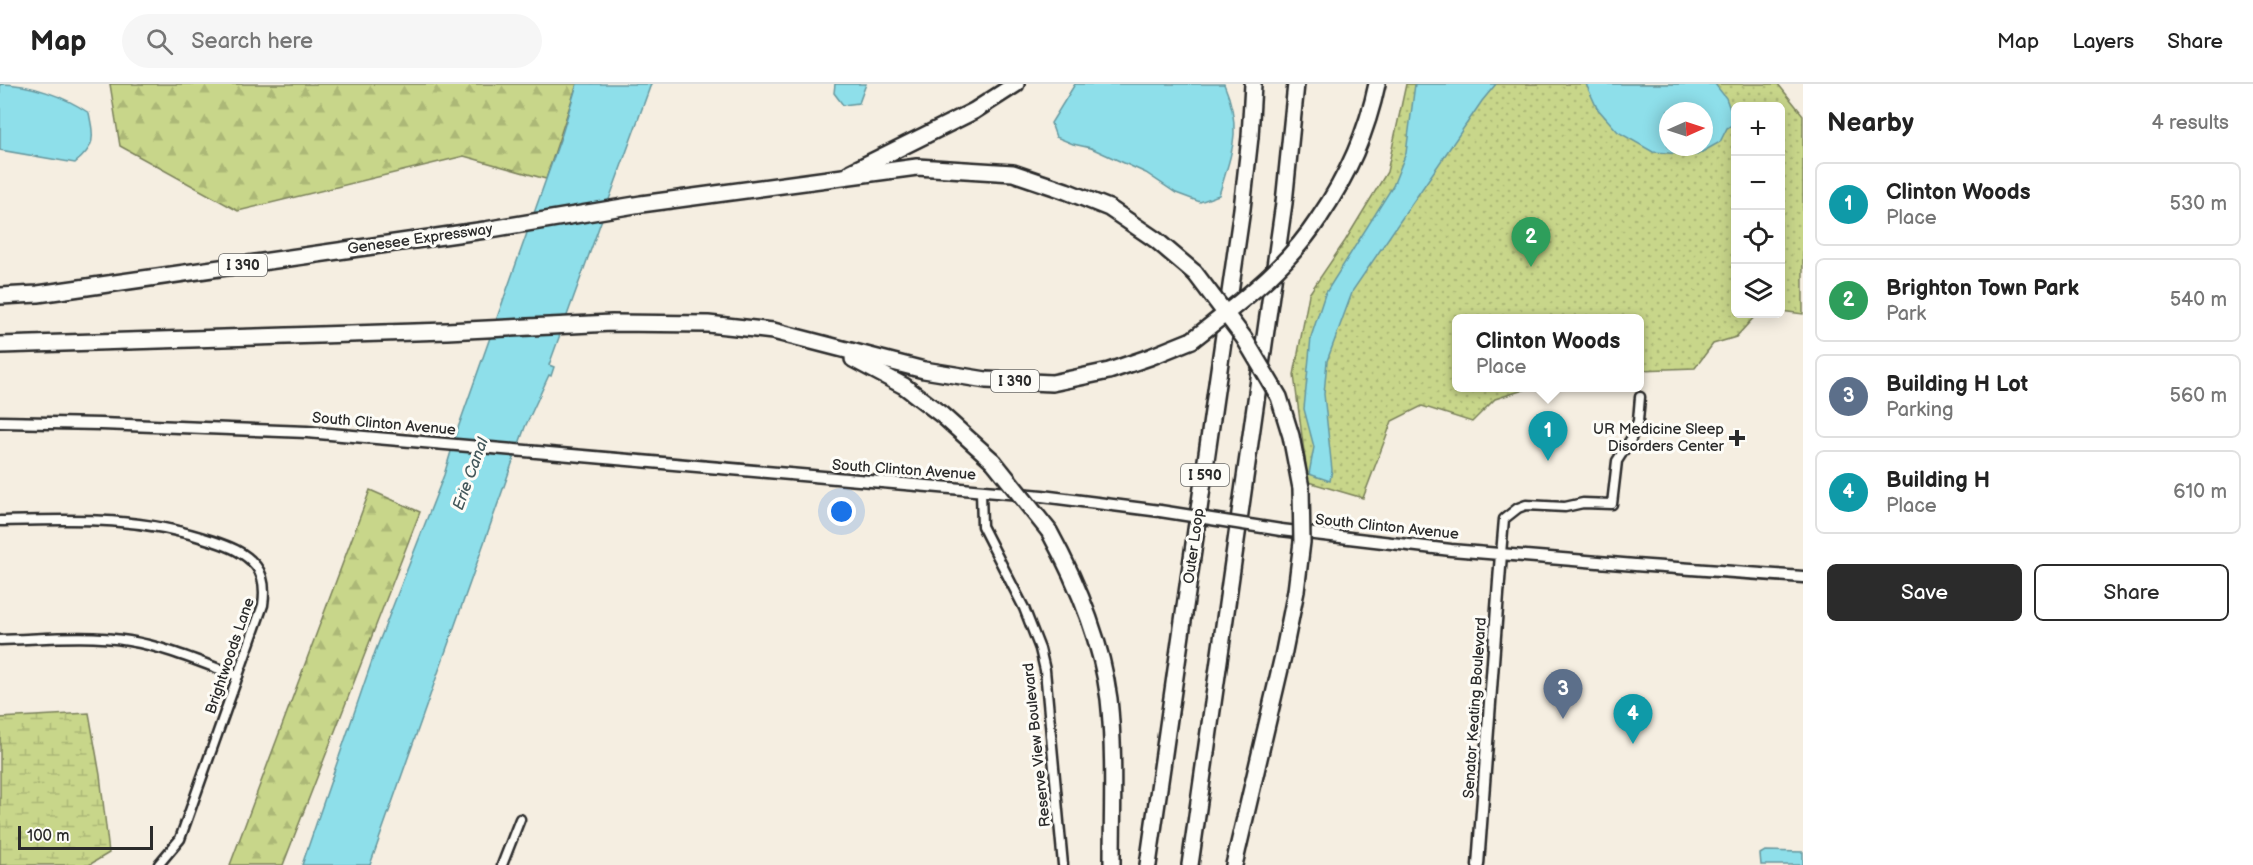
<!DOCTYPE html>
<meta charset="utf-8">
<style>
:root{--surface:#fff;--page:#f6f6f6;--text:#222;--muted:#767676;--line:#e0e0e0;--accent:#2b2b2b}
body{margin:0;font-family:"Balsamiq Sans",sans-serif;background:var(--page);color:var(--text)}
.controls{position:absolute;right:18px;top:18px;display:grid;overflow:hidden;border-radius:9px;box-shadow:0 3px 15px #0003}
.controls button{width:54px;height:54px;display:grid;place-items:center;padding:0;border:0;border-bottom:2px solid var(--line);background:var(--surface);color:var(--text);font:30px sans-serif}
.compass{position:absolute;left:1659px;top:18px;width:54px;height:54px;border-radius:50%;background:var(--surface);box-shadow:0 3px 15px #0003;rotate:87deg}
.scale{position:absolute;left:18px;bottom:15px;width:135px;box-sizing:border-box;padding-left:6px;border:3px solid #2b2b2b;border-top:0;font-size:16px;line-height:21px;white-space:nowrap;color:#2b2b2b;-webkit-text-stroke:4px #fdfcf7;paint-order:stroke}
.you{position:absolute;left:842px;top:428px;width:21px;height:21px;margin:-15px;border:4px solid #fff;border-radius:50%;background:#1a73e8;box-shadow:0 0 0 9px #1a73e833}
.badge{display:grid;place-items:center;width:39px;height:39px;border-radius:50%;background:var(--accent);color:#fff;font-size:20px;font-weight:700}
.pin{position:absolute;translate:-50% -50px;filter:drop-shadow(0 2px 3px #0008)}
.pin::after{content:'';position:absolute;top:32px;width:21px;height:18px;background:inherit;clip-path:polygon(0 0,100% 0,50% 100%)}
.popup{position:absolute;left:1452px;top:230px;width:192px;height:78px;box-sizing:border-box;display:grid;place-content:center;border-radius:9px;background:var(--surface);filter:drop-shadow(0 2px 4px #0005);font-size:20px;white-space:nowrap;color:var(--muted)}
.popup b{font-size:22px;color:var(--text)}
.popup::after{content:'';position:absolute;left:50%;top:100%;margin-left:-12px;border:12px solid transparent;border-top-color:var(--surface)}
.list{margin:0;padding:0;list-style:none}
h2{display:flex;justify-content:space-between;align-items:center;height:78px;margin:0;padding:0 24px;font-size:26px}
h2 small{font-size:20px;font-weight:400;color:var(--muted)}
.list li{display:grid;grid-template-columns:39px 1fr auto;gap:18px;align-items:center;box-sizing:border-box;height:84px;margin:0 12px 12px;padding:0 12px;border:2px solid var(--line);border-radius:9px}
.list b{display:block;font-size:22px;white-space:nowrap}
.list p{margin:0;font-size:20px;white-space:nowrap;color:var(--muted)}
.list em{font-size:20px;font-style:normal;color:var(--muted)}
.actions{display:flex;gap:12px;padding:18px 24px}
.actions a{flex:1;padding:14px 0;border:2px solid var(--accent);border-radius:9px;text-align:center;font-size:21px;color:var(--accent)}
.actions .main{background:var(--accent);color:#fff}
.icon{flex:none;width:33px;height:33px;fill:none;stroke:currentColor;stroke-width:2;stroke-linecap:round;stroke-linejoin:round}
.map{position:relative;flex:none;width:1803px;height:781px;overflow:hidden}
header{display:flex;align-items:center;gap:36px;box-sizing:border-box;height:84px;padding:0 30px;background:var(--surface);border-bottom:2px solid var(--line)}
header strong{font-size:28px}
nav{display:flex;gap:33px;margin-inline-start:auto;font-size:21px}
.search{width:420px;height:54px;background:var(--page);display:flex;align-items:center;gap:15px;box-sizing:border-box;padding:0 21px;border-radius:33px;color:var(--muted);font-size:22px}
main{display:flex}
aside{flex:1;background:var(--surface)}
.map>svg:first-child{display:block}
.forest{fill:url(#forest-firs);stroke:#7a805a;stroke-width:1.5}
.wetland{fill:url(#wetland-marsh);stroke:#7a805a;stroke-width:1.5}
.park{fill:url(#park-dots);stroke:#7a805a;stroke-width:1.5;fill-rule:evenodd}
.water{fill:#8edfea;stroke:#66979e;stroke-width:1.5;fill-rule:evenodd}
.lines{fill:none;stroke-linecap:round;stroke-linejoin:round}
.minor-casing{stroke:#2b2b2b;stroke-width:13}
.tertiary-casing{stroke:#2b2b2b;stroke-width:15}
.motorway-casing{stroke:#2b2b2b;stroke-width:20}
.minor{stroke:#fdfcf7;stroke-width:8}
.tertiary{stroke:#fdfcf7;stroke-width:10}
.motorway{stroke:#fdfcf7;stroke-width:15}
.tertiary-bridge-casing{stroke:#2b2b2b;stroke-width:15;stroke-linecap:butt}
.motorway-bridge-casing{stroke:#2b2b2b;stroke-width:20;stroke-linecap:butt}
.tertiary-bridge{stroke:#fdfcf7;stroke-width:10}
.motorway-bridge{stroke:#fdfcf7;stroke-width:15}
.poi-dot{fill:#2b2b2b;stroke:#fdfcf7;stroke-width:2}
.labels{text-anchor:middle;dominant-baseline:central;stroke-width:6;stroke-linejoin:round;paint-order:stroke}
.shield{fill:#fdfcf7;stroke:#6a6a68;stroke-width:1.5}
.shield-label{font-size:14px;font-weight:bold;fill:#2b2b2b}
.street-label{font-size:15px;fill:#2b2b2b;stroke:#fdfcf7}
.poi-label{font-size:15px;fill:#2b2b2b;stroke:#fdfcf7;text-anchor:end}
.water-label{font-size:16px;font-style:italic;fill:#44585b;stroke:#fdfcf7}
</style>
<header>
<strong>Map</strong>
<div class="search"><svg class="icon" aria-label="search" viewBox="0 0 24 24"><circle cx="10" cy="10" r="6"/><path d="M15 15l6 6"/></svg>Search here</div>
<nav><a>Map</a><a>Layers</a><a>Share</a></nav>
</header>
<main>
<div class="map">
<svg width="1803" height="781" viewBox="0 0 1803 781">
<defs>
<pattern id="forest-firs" width="22" height="20" patternUnits="userSpaceOnUse" patternTransform="scale(1.5)"><rect width="22" height="20" fill="#c8d68a"/><path d="M5 1l3.5 6h-7zM16 11l3.5 6h-7z" fill="#acb877"/></pattern>
<pattern id="wetland-marsh" width="20" height="14" patternUnits="userSpaceOnUse" patternTransform="scale(1.5)"><rect width="20" height="14" fill="#c8d68a"/><path d="M1 5h8M5 5V1M11 12h8M15 12V8" fill="none" stroke="#acb877"/></pattern>
<pattern id="park-dots" width="8" height="8" patternUnits="userSpaceOnUse" patternTransform="scale(1.5)"><rect width="8" height="8" fill="#c8d68a"/><path d="M2 2h.1M6 6h.1" fill="none" stroke="#acb877" stroke-width="1.8" stroke-linecap="round"/></pattern>
</defs>
<rect width="100%" height="100%" fill="#f5eee1"/>
<filter id="ink" filterUnits="userSpaceOnUse"><feTurbulence type="fractalNoise" baseFrequency=".0167" numOctaves="2"/><feDisplacementMap in="SourceGraphic" scale="12" xChannelSelector="R" yChannelSelector="G"/><feConvolveMatrix kernelMatrix="1 2 1 2 8 2 1 2 1" color-interpolation-filters="sRGB"/></filter>
<g filter="url(#ink)">
<g class="forest">
<polygon points="110,0 577,0 546,95 464,72 238,127 120,62"/>
<polygon points="370,406 420,428 283,781 230,781"/>
</g>
<polygon class="wetland" points="89,629 100,691 109,769 89,781 0,781 0,634"/>
<path class="park" d="M1406 0H1778L1803 31V230L1781 227 1780 22H1736V230H1757L1736 253 1713 260 1695 284 1640 286V234H1456V304H1530L1495 315 1472 338 1422 322 1392 337 1363 414 1308 398 1294 291 1309 210 1345 157 1387 88ZM1668 27H1704V63H1668Z"/>
<g class="water">
<path d="M0 0C30 0 64 12 89 29 94 54 96 62 75 79L0 66Z"/>
<polygon points="577,0 651,0 549,281 554,283 551,292 549,291 525,343 370,781 302,781 375,568 444,391 458,344 562,50"/>
<polygon points="835,0 866,0 859,19 843,21 834,9"/>
<path d="M1075 0H1224C1243 45 1232 67 1219 111L1200 118 1176 109 1146 89 1091 64 1073 60 1056 53 1051 39Z"/>
<polygon points="1415,0 1496,0 1482,17 1353,206 1327,277 1324,310 1332,386 1330,397 1309,390 1314,363 1304,325 1311,253 1325,210 1393,102 1406,69"/>
<path d="M1586 0H1715L1726 14 1730 25 1735 26V39L1727 44 1720 58 1697 71 1653 68 1618 48 1597 24ZM1668 27H1704V63H1668Z"/>
<polygon points="1765,767 1803,768 1803,781 1761,781 1760,770"/>
</g>
<g class="lines">
<g class="minor-casing">
<g id="minor">
<polyline points="981,407 982,442 1024,524 1040,565 1045,586 1063,781"/>
<path d="M0 437C76 435 140 432 213 457 228 462 245 468 256 482 265 493 265 507 263 521L180 755 159 780"/>
<polyline points="1501,470 1504,435 1518,424 1526,421 1565,423 1583,419 1612,420 1617,377 1631,355 1638,337 1640,313"/>
<path d="M0 556C42 555 87 550 129 557 166 563 202 579 238 592"/>
<polyline points="502,781 520,735"/>
</g>
</g>
<g class="tertiary-casing">
<g id="tertiary">
<polyline points="0,338 101,340 307,348 1042,412 1160,427"/>
<polyline points="1281,446 1451,466 1635,481 1803,493"/>
<polyline points="1478,781 1501,470"/>
</g>
</g>
<g class="motorway-casing">
<g id="motorway">
<polyline points="851,88 974,27 1016,0"/>
<path d="M1319 134C1347 93 1367 48 1377 0"/>
<polyline points="0,212 38,210 485,146 641,120 917,83 1013,89 1066,107 1109,124 1156,156 1195,189"/>
<polyline points="0,261 447,247 612,239 708,240 773,247 924,286 986,296 1052,299 1109,287 1150,273 1192,256"/>
<polyline points="853,275 904,302 942,331 993,377"/>
<path d="M1049 447C1078 500 1101 555 1109 615 1115 670 1112 726 1112 781"/>
<polyline points="1148,781 1242,125 1250,53 1253,0"/>
<polyline points="1190,781 1284,119 1296,0"/>
<polyline points="1234,781 1283,572 1296,507"/>
</g>
</g>
<use href="#minor" class="minor"/>
<use href="#tertiary" class="tertiary"/>
<use href="#motorway" class="motorway"/>
<g class="tertiary-bridge-casing">
<polyline id="tertiary-bridge" points="1160,427 1281,446"/>
</g>
<g class="motorway-bridge-casing">
<g id="motorway-bridge">
<polyline points="1195,189 1244,254 1279,313 1291,352 1301,404 1302,458 1296,507"/>
<path d="M1192 256C1240 218 1285 186 1319 134"/>
<polyline points="993,377 1049,447"/>
</g>
</g>
<use href="#tertiary-bridge" class="tertiary-bridge"/>
<use href="#motorway-bridge" class="motorway-bridge"/>
</g>
</g>
<path class="poi-dot" d="M1734 345h6v6h6v6h-6v6h-6v-6h-6v-6h6z"/>
<g class="labels">
<g class="shield">
<rect x="219" y="170" width="48" height="22" rx="4.5"/>
<rect x="991" y="286" width="48" height="22" rx="4.5"/>
<rect x="1181" y="380" width="48" height="22" rx="4.5"/>
</g>
<g class="shield-label">
<text x="243" y="181">I 390</text>
<text x="1015" y="297">I 390</text>
<text x="1205" y="391">I 590</text>
</g>
<g class="street-label">
<text transform="translate(420 155) rotate(-8)">Genesee Expressway</text>
<text transform="translate(384 340) rotate(5)">South Clinton Avenue</text>
<text transform="translate(904 386) rotate(4)">South Clinton Avenue</text>
<text transform="translate(1387 443) rotate(6)">South Clinton Avenue</text>
<text transform="translate(1194 462) rotate(-82)">Outer Loop</text>
<text transform="translate(230 572) rotate(-71)">Brightwoods Lane</text>
<text transform="translate(1475 624) rotate(-86)">Senator Keating Boulevard</text>
<text transform="translate(1037 661) rotate(-96)">Reserve View Boulevard</text>
</g>
<g class="poi-label">
<text x="1724" y="345">UR Medicine Sleep<tspan x="1724" dy="17">Disorders Center</tspan></text>
</g>
<g class="water-label">
<text transform="translate(471 390) rotate(-70)">Erie Canal</text>
</g>
</g>
</svg>
<div class="controls">
<button>+</button>
<button>−</button>
<button><svg class="icon" aria-label="locate" viewBox="0 0 24 24"><circle cx="12" cy="12" r="6"/><path d="M12 2v4M12 18v4M2 12h4M18 12h4"/></svg></button>
<button><svg class="icon" aria-label="layers" viewBox="0 0 24 24"><path d="M12 4l9 5-9 5-9-5zM3 14l9 5 9-5"/></svg></button>
</div>
<svg class="compass" viewBox="-18 -18 36 36"><path d="M0-13l5 13h-10z" fill="#e53935"/><path d="M0 13l5-13h-10z" fill="#767676"/></svg>
<div class="scale">100 m</div>
<div class="you"></div>
<div class="pin badge" style="left:1548px;top:377px;background:#0f9aa8">1</div>
<div class="popup"><b>Clinton Woods</b>Place</div>
<div class="pin badge" style="left:1531px;top:183px;background:#2e9e5b">2</div>
<div class="pin badge" style="left:1563px;top:635px;background:#5c6f8a">3</div>
<div class="pin badge" style="left:1633px;top:660px;background:#0f9aa8">4</div>
</div>
<aside>
<h2>Nearby<small>4 results</small></h2>
<ul class="list">
<li><span class="badge" style="background:#0f9aa8">1</span><div><b>Clinton Woods</b><p>Place</p></div><em>530 m</em></li>
<li><span class="badge" style="background:#2e9e5b">2</span><div><b>Brighton Town Park</b><p>Park</p></div><em>540 m</em></li>
<li><span class="badge" style="background:#5c6f8a">3</span><div><b>Building H Lot</b><p>Parking</p></div><em>560 m</em></li>
<li><span class="badge" style="background:#0f9aa8">4</span><div><b>Building H</b><p>Place</p></div><em>610 m</em></li>
</ul>
<div class="actions"><a class="main">Save</a><a>Share</a></div>
</aside>
</main>
